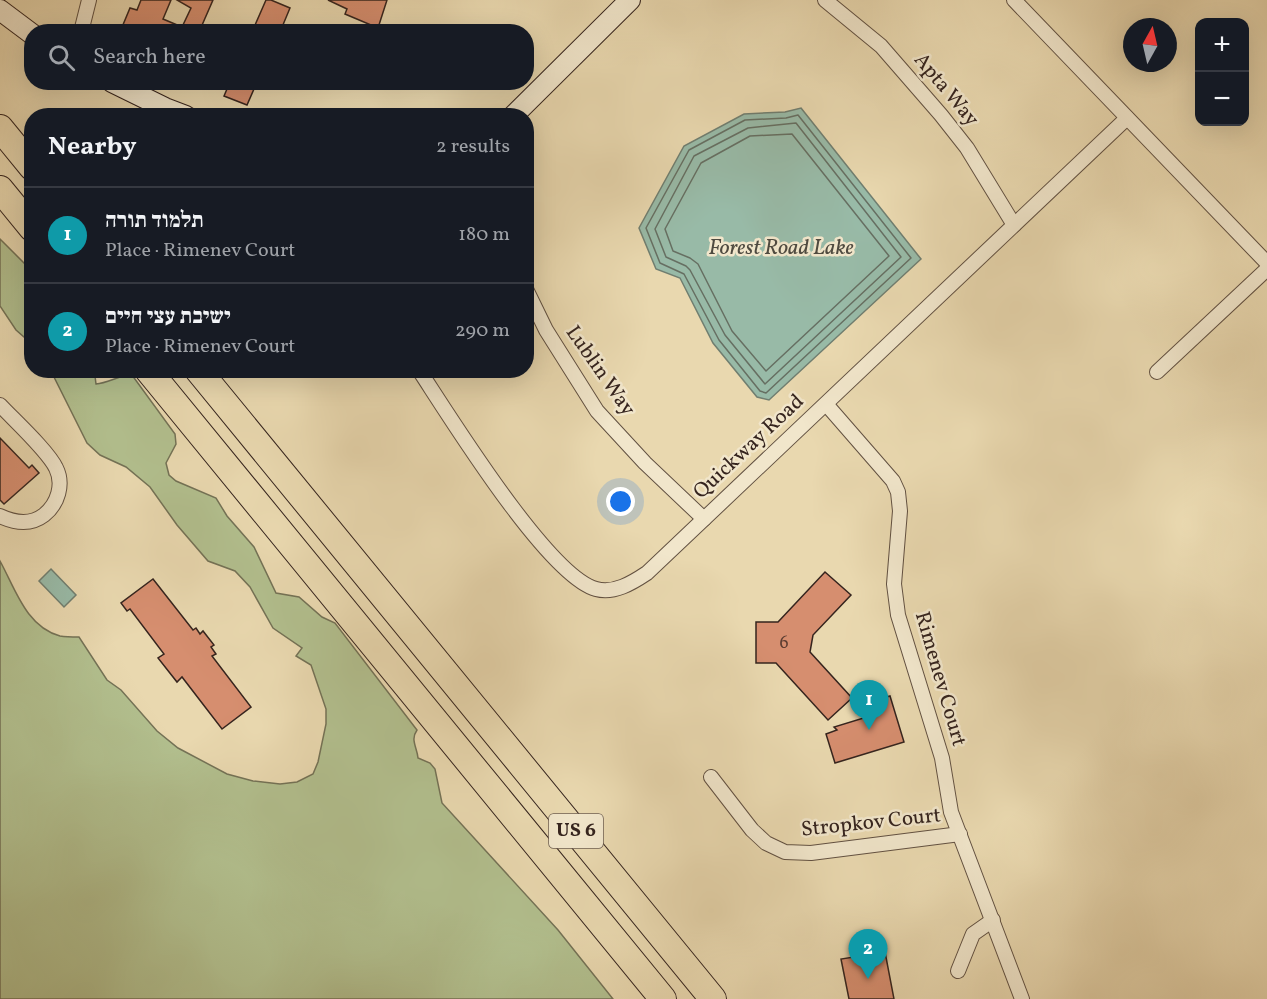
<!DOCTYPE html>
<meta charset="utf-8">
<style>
:root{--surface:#171b24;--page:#242831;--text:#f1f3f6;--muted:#9ea1a6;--line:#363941;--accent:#c59692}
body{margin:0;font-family:Vollkorn,"Frank Ruhl Libre",serif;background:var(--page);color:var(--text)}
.controls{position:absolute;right:18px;top:18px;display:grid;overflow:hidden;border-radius:12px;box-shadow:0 6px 24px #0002}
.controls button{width:54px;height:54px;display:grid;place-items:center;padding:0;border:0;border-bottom:2px solid var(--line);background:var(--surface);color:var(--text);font:30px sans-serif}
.compass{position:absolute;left:1123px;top:18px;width:54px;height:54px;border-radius:50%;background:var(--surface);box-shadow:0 6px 24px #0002;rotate:8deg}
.you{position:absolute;left:621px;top:502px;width:21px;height:21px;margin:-15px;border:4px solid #fff;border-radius:50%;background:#1a73e8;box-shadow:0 0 0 9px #1a73e833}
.badge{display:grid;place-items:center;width:39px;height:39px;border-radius:50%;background:var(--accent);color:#fff;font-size:20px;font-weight:700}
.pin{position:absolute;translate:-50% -50px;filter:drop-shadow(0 2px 3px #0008)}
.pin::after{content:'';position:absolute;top:32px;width:21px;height:18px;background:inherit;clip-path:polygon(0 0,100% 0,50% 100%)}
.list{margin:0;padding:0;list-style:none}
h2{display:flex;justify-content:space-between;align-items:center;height:78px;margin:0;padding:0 24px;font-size:26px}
h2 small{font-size:20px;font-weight:400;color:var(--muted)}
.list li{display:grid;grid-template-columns:39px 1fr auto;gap:18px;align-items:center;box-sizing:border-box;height:96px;padding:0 24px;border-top:2px solid var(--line)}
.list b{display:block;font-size:22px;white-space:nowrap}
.list p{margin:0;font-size:20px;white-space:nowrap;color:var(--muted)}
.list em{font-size:20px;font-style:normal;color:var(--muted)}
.icon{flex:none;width:33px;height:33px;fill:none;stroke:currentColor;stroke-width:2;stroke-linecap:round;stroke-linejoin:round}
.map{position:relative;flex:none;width:1267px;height:999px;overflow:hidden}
.search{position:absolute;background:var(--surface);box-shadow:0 6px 24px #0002;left:24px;top:24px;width:510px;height:66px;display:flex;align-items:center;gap:15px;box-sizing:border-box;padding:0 21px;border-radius:24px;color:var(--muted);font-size:22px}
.panel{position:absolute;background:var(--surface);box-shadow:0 6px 24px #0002;left:24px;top:108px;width:510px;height:270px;border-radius:24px}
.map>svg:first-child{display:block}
.green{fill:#b2bf8e;stroke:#747256;stroke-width:1.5}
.water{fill:#98baa7;stroke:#707e70;stroke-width:1.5}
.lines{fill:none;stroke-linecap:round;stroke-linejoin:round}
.shore{stroke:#666f62;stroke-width:1.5}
.building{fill:#d68e6f;stroke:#35241e;stroke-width:1.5}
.street-casing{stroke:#625142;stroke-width:16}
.secondary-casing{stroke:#35241e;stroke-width:22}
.highway-casing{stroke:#35241e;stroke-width:28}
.street{stroke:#f1e6cb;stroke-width:14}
.secondary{stroke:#f1e6cb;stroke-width:20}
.highway{stroke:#e9d8af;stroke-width:26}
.labels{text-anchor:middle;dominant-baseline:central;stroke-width:5;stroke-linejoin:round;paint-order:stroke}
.number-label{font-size:18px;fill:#5d3e32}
.shield{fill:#f1e6cb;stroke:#6d5e52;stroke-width:1.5}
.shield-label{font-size:20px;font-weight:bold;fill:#35241e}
.street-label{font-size:21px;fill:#35241e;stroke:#f1e6cb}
.water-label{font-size:22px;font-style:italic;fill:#4e4a40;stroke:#f1e6cb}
</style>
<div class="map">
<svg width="1267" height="999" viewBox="0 0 1267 999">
<rect width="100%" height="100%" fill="#e9d8af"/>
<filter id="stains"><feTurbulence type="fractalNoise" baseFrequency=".00333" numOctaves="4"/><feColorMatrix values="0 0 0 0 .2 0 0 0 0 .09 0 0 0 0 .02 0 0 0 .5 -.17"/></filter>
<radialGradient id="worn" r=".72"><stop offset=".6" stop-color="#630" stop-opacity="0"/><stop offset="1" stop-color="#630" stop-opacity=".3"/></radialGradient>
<g class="green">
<polygon points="0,239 31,270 31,343 16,330 0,306"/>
<path d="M51 371H99L95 376 96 384C109 383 119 375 132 375L175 434 176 444 166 463 169 475 176 481 216 498 227 516 254 547 276 593 299 597 322 617 335 623 417 730C410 740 417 747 418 758L430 763 435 769 442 803 558 930 613 999H0V561C15 588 26 627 60 636 66 637 73 637 79 637L107 680 121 690 157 731 178 748 227 774 253 781 280 784 297 782 313 774 318 762 326 724V709L311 665 296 656 302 648 273 628 250 587 235 571 208 561 177 525 150 487 126 467 100 455 87 443Z"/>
</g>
<g class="water">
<polygon points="801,108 921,259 769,400 757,397 713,343 680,278 656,269 639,228 684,146 744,114 785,112"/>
<polygon points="51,569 76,595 64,607 39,581"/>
</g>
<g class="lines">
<g class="shore">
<polygon points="798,115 911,258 766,393 760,391 719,340 684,274 660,263 646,228 689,150 745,120 786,118"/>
<polygon points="796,123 901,257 765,384 725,335 690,270 686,266 666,257 655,229 694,156 748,128"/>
<polygon points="792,134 889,256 766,371 732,331 698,264 690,258 673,251 665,229 701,163 750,136"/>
</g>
</g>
<g class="building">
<polygon points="141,0 171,0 163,19 182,27 191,8 177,0 213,0 199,32 120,32 130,8 137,10"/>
<polygon points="266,0 271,0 290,8 280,32 252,32"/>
<polygon points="328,0 387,0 378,28 345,14 347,9"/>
<polygon points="230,82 257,82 247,105 224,96"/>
<polygon points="0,438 29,468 32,465 39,473 4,504 0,500"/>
<polygon points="825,572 851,595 813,635 810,652 852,698 828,720 776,663 756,663 756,622 778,622"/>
<polygon points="153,579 193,630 196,628 200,634 203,631 214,645 211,647 216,654 212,656 251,707 222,729 182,677 177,682 158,658 164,654 130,609 127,611 121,603"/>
<polygon points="890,696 904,742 835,763 826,734 837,730 834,727 880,713 876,700"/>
<polygon points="885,952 894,999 849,999 841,959"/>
</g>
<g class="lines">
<g class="street-casing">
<g id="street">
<polyline points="825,0 881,46 941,115 967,148 1014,225"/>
<polyline points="1014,0 1267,263"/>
<polyline points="81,32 89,0"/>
<polyline points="526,289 546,330 597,411 645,463 704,519"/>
<path d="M419 370C450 417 548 576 596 589 614 594 632 583 647 573L1127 118"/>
<polyline points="1157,372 1267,269"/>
<polyline points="826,404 893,481 898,492 900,511 894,584 898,615 942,758 951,812 1022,999"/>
<path d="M0 405C14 420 48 451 56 468 64 484 58 504 44 515 31 525 15 523 0 516"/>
<polyline points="711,777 752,830 766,843 785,852 811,853 960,834"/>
<polyline points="958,971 973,934 993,920"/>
</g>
</g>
<g class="secondary-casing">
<g id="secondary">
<polyline points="0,10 32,34"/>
<polyline points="112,82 165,108 186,116"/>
<polyline points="513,116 630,0"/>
</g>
</g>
<g class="highway-casing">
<g id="highway">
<polyline points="0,128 32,167"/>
<polyline points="0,189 32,228"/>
<polyline points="148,370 663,999"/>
<polyline points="198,370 713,999"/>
</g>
</g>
<use href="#street" class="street"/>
<use href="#secondary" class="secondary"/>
<use href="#highway" class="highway"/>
</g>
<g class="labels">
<g class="number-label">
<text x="784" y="643">6</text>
</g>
<rect class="shield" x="549" y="814" width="54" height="34" rx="4.5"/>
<g class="shield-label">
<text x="576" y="831">US 6</text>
</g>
<g class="street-label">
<text transform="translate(946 90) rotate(50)">Apta Way</text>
<text transform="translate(600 371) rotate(55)">Lublin Way</text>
<text transform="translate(749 447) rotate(-43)">Quickway Road</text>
<text transform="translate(940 679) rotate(74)">Rimenev Court</text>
<text transform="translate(871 823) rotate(-6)">Stropkov Court</text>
</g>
<g class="water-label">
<text x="781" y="248">Forest Road Lake</text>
</g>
</g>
<rect width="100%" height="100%" filter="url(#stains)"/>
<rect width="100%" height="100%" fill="url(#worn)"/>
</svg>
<div class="controls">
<button>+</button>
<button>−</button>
</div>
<svg class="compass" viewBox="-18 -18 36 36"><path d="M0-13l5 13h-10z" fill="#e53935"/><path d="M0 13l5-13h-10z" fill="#9ea1a6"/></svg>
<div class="you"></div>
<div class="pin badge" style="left:869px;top:730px;background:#0f9aa8">1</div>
<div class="pin badge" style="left:868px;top:979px;background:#0f9aa8">2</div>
<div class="search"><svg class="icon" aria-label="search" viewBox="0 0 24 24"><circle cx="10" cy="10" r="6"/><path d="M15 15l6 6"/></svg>Search here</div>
<section class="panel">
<h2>Nearby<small>2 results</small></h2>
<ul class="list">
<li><span class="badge" style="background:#0f9aa8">1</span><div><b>תלמוד תורה</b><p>Place · Rimenev Court</p></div><em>180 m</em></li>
<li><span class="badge" style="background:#0f9aa8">2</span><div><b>ישיבת עצי חיים</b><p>Place · Rimenev Court</p></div><em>290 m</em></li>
</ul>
</section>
</div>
